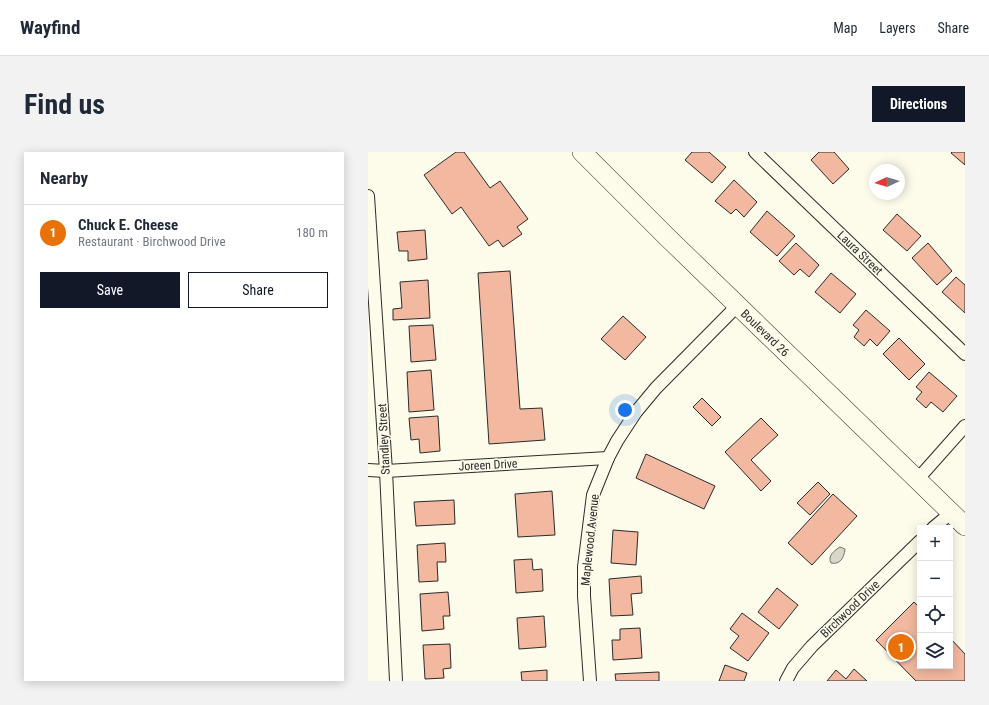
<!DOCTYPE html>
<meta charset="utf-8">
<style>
:root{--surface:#fff;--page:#f2f2f3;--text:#1f2937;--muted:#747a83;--line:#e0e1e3;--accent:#111827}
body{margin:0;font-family:"Roboto Condensed",sans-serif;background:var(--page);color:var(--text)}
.controls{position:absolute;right:12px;bottom:12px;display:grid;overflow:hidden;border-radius:0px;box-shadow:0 2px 10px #0003}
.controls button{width:36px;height:36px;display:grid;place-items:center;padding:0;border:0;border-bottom:1px solid var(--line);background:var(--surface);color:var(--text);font:20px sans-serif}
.compass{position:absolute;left:501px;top:12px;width:36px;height:36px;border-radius:50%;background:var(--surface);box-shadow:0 2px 10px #0003;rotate:266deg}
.you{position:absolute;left:257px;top:258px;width:14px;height:14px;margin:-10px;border:3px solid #fff;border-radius:50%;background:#1a73e8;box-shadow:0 0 0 6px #1a73e833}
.badge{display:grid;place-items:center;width:26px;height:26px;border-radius:50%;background:var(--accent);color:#fff;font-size:13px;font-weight:700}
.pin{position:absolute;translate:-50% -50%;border:2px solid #fff;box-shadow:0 1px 4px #0006}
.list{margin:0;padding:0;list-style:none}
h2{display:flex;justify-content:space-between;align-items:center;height:52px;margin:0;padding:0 16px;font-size:17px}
h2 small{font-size:13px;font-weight:400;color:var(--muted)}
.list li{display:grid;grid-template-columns:26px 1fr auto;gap:12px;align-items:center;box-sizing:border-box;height:56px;padding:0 16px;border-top:1px solid var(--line)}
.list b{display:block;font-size:15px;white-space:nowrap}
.list p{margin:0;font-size:13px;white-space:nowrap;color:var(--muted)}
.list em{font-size:13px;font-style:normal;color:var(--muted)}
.actions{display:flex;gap:8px;padding:12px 16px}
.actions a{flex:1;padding:9px 0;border:1px solid var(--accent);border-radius:0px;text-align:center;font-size:14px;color:var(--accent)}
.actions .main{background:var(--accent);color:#fff}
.icon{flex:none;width:22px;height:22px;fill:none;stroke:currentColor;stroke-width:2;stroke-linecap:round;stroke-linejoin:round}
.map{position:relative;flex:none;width:597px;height:529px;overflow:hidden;border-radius:0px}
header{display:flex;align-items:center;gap:24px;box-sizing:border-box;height:56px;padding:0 20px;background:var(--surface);border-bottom:1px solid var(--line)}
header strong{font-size:19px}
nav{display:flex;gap:22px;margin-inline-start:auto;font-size:14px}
.intro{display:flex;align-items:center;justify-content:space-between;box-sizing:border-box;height:96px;padding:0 24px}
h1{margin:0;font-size:28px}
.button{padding:10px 18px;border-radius:0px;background:var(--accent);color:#fff;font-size:14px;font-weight:700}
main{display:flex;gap:24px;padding:0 24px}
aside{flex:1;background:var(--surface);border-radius:0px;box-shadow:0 2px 10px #0003}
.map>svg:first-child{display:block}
.water{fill:#d8d7c9;stroke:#74746e}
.building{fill:#f2b8a0;stroke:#2b2b2b}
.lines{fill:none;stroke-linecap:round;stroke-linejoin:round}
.minor-casing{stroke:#2b2b2b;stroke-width:14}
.primary-casing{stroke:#2b2b2b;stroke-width:20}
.minor{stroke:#fdfbea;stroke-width:12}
.primary{stroke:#fdfbea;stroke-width:19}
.labels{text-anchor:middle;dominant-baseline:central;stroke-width:3;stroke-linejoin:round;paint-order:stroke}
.street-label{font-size:12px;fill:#2b2b2b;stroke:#fdfbea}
</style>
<header>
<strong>Wayfind</strong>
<nav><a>Map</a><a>Layers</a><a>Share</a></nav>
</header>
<div class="intro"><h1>Find us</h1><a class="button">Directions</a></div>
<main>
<aside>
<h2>Nearby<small></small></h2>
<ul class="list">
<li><span class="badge" style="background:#e8710a">1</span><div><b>Chuck E. Cheese</b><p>Restaurant · Birchwood Drive</p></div><em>180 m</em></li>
</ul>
<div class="actions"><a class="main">Save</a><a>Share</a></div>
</aside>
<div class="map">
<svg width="597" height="529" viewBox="0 0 597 529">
<rect width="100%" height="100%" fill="#fdfbea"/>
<path class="water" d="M472 395 477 397C476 406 472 413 463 411 459 404 467 398 472 395Z"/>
<g class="building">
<polygon points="88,0 96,0 122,36 132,29 160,67 149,75 154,82 135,95 130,88 121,94 93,55 84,62 56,23"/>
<polygon points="324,0 341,0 358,15 344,31 317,8"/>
<polygon points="451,0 466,0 481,17 465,32 443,8"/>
<polygon points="584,0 597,0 597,13 583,1"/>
<polygon points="366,28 389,50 376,65 368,57 363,62 347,49"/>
<polygon points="399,59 427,84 409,104 382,80"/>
<polygon points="529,62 553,84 539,99 515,78"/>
<polygon points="57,78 59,107 40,109 40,99 31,99 29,80"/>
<polygon points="428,91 451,113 441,125 432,117 426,123 411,109"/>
<polygon points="560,91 584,119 569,133 544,106"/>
<polygon points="142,119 152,257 174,256 177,288 121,292 110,121"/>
<polygon points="463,121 488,142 472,161 447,140"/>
<polygon points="588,125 597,133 597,161 574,140"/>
<polygon points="60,128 62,166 25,168 25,157 34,156 32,130"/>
<polygon points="498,158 522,179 509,194 502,187 496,194 486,185 491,178 485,173"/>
<polygon points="255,164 278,185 257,208 233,187"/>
<polygon points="65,173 68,208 43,210 41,174"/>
<polygon points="531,186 557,212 541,228 515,202"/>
<polygon points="63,218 66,258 41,260 39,220"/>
<polygon points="561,220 589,244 575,260 563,250 558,256 548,247 554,240 548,235"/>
<polygon points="334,246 353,265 344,274 325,255"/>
<polygon points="70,264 72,299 52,301 51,287 43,288 41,266"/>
<polygon points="393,266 410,283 383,308 403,329 393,339 357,300"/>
<polygon points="278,302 347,334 336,357 268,326"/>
<polygon points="450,330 462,342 442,363 429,351"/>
<polygon points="184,339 187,383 150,385 147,342"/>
<polygon points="465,342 489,364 444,413 420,391"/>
<polygon points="86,348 87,372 48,374 46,350"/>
<polygon points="245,378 270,380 268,413 243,411"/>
<polygon points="77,391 78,410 69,410 70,429 51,430 49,393"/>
<polygon points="164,407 165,418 174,417 175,439 148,441 146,408"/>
<polygon points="273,424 274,441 263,442 265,463 243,464 241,427"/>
<polygon points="409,436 430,453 411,477 390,460"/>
<polygon points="80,440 82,464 75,464 76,477 54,479 52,442"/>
<polygon points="546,450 552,456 552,514 582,514 582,486 597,502 597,529 548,529 508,488"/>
<polygon points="374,461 401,481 380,509 362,496 371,484 362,477"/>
<polygon points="176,464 178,495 151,497 149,466"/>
<polygon points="272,476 274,506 245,508 244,488 252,488 252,477"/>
<polygon points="82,492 83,516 75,517 76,526 57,527 55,493"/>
<polygon points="357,513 379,521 376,529 351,529"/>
<polygon points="486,517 499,529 459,529 468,518 478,527"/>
<polygon points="179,518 179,529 154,529 153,520"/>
<polygon points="291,520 291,529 248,529 247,522"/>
</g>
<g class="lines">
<g class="minor-casing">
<g id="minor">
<polyline points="387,0 597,202"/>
<polyline points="0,44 18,319 28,529"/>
<polyline points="0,318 18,319 240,306"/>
<polyline points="549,328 597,274"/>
<polyline points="565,376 583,361"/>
<polyline points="222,529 216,444 216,415 225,343 240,306 249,289 268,260 288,236 369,154"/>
<polyline points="418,529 425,516 444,494 552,389"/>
</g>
</g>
<g class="primary-casing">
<polyline id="primary" points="214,0 298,84 597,374"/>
</g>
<use href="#minor" class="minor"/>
<use href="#primary" class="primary"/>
</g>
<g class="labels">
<g class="street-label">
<text transform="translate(492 101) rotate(44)">Laura Street</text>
<text transform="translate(397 181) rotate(44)">Boulevard 26</text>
<text transform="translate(16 287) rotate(-93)">Standley Street</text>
<text transform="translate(120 313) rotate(-3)">Joreen Drive</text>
<text transform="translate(222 388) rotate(-84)">Maplewood Avenue</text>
<text transform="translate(482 457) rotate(-44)">Birchwood Drive</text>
</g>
</g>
</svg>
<div class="controls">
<button>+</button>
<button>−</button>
<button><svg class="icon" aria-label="locate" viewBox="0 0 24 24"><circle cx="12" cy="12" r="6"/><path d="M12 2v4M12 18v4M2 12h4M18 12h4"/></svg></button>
<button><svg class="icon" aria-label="layers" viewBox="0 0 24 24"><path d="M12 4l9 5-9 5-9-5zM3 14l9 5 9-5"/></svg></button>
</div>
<svg class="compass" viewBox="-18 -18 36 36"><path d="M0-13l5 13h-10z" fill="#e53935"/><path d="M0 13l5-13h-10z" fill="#747a83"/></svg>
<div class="you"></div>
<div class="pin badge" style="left:533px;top:495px;background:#e8710a">1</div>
</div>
</main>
